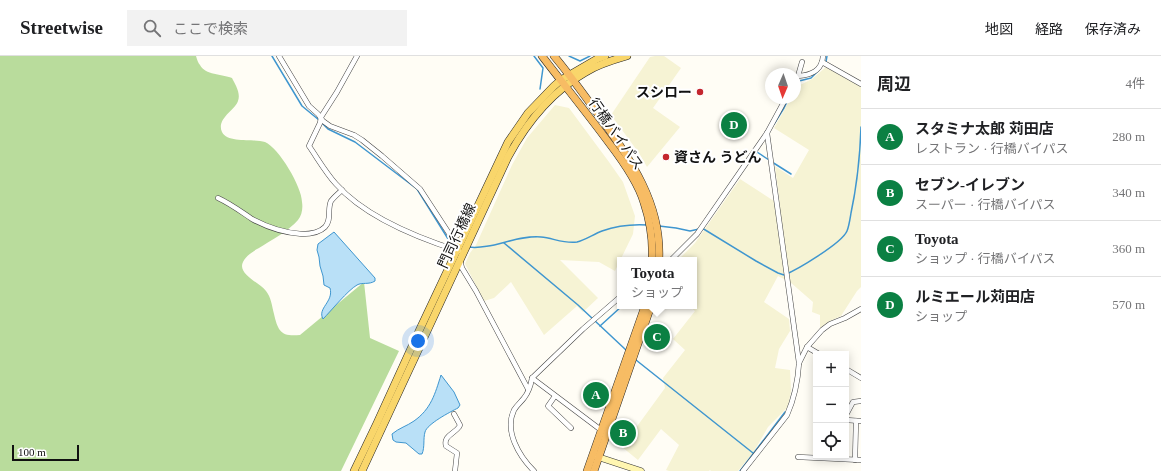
<!DOCTYPE html>
<html lang="ja">
<meta charset="utf-8">
<style>
:root{--surface:#fff;--page:#f2f2f2;--text:#202124;--muted:#757577;--line:#e0e0e0;--accent:#0b8043}
body{margin:0;font-family:"Times New Roman","Noto Sans JP",serif;background:var(--page);color:var(--text)}
.controls{position:absolute;right:12px;bottom:12px;display:grid;overflow:hidden;border-radius:0px;box-shadow:0 2px 10px #0003}
.controls button{width:36px;height:36px;display:grid;place-items:center;padding:0;border:0;border-bottom:1px solid var(--line);background:var(--surface);color:var(--text);font:20px sans-serif}
.compass{position:absolute;left:765px;top:12px;width:36px;height:36px;border-radius:50%;background:var(--surface);box-shadow:0 2px 10px #0003;rotate:182deg}
.scale{position:absolute;left:12px;bottom:10px;width:67px;box-sizing:border-box;padding-left:4px;border:2px solid #111;border-top:0;font-size:11px;line-height:14px;white-space:nowrap;color:#111;-webkit-text-stroke:3px #fff;paint-order:stroke}
.you{position:absolute;left:418px;top:285px;width:14px;height:14px;margin:-10px;border:3px solid #fff;border-radius:50%;background:#1a73e8;box-shadow:0 0 0 6px #1a73e833}
.badge{display:grid;place-items:center;width:26px;height:26px;border-radius:50%;background:var(--accent);color:#fff;font-size:13px;font-weight:700}
.pin{position:absolute;translate:-50% -50%;border:2px solid #fff;box-shadow:0 1px 4px #0006}
.popup{position:absolute;left:617px;top:201px;width:80px;height:52px;box-sizing:border-box;display:grid;place-content:center;border-radius:0px;background:var(--surface);filter:drop-shadow(0 1px 3px #0005);font-size:13px;white-space:nowrap;color:var(--muted)}
.popup b{font-size:15px;color:var(--text)}
.popup::after{content:'';position:absolute;left:50%;top:100%;margin-left:-8px;border:8px solid transparent;border-top-color:var(--surface)}
.list{margin:0;padding:0;list-style:none}
h2{display:flex;justify-content:space-between;align-items:center;height:52px;margin:0;padding:0 16px;font-size:17px}
h2 small{font-size:13px;font-weight:400;color:var(--muted)}
.list li{display:grid;grid-template-columns:26px 1fr auto;gap:12px;align-items:center;box-sizing:border-box;height:56px;padding:0 16px;border-top:1px solid var(--line)}
.list b{display:block;font-size:15px;white-space:nowrap}
.list p{margin:0;font-size:13px;white-space:nowrap;color:var(--muted)}
.list em{font-size:13px;font-style:normal;color:var(--muted)}
.icon{flex:none;width:22px;height:22px;fill:none;stroke:currentColor;stroke-width:2;stroke-linecap:round;stroke-linejoin:round}
.map{position:relative;flex:none;width:861px;height:415px;overflow:hidden}
header{display:flex;align-items:center;gap:24px;box-sizing:border-box;height:56px;padding:0 20px;background:var(--surface);border-bottom:1px solid var(--line)}
header strong{font-size:19px}
nav{display:flex;gap:22px;margin-inline-start:auto;font-size:14px}
.search{width:280px;height:36px;background:var(--page);display:flex;align-items:center;gap:10px;box-sizing:border-box;padding:0 14px;border-radius:0px;color:var(--muted);font-size:15px}
main{display:flex}
aside{flex:1;background:var(--surface)}
.map>svg:first-child{display:block}
.farmland{fill:#f6f3d4}
.forest{fill:#b9dc9c}
.water{fill:#b9e0f7;stroke:#3f96cf}
.lines{fill:none;stroke-linecap:round;stroke-linejoin:round}
.stream{stroke:#3f96cf;stroke-width:1.5}
.minor-casing{stroke:#444;stroke-width:5.5}
.secondary-casing{stroke:#333;stroke-width:7}
.primary-casing{stroke:#222;stroke-width:8}
.trunk-casing{stroke:#222;stroke-width:8}
.minor{stroke:#fff;stroke-width:4.5}
.secondary{stroke:#fff6b0;stroke-width:6}
.primary{stroke:#f9d66b;stroke-width:7}
.trunk{stroke:#f7bc64;stroke-width:7}
.poi-dot{fill:#c4262e;stroke:#fff;stroke-width:1.5}
.labels{text-anchor:middle;dominant-baseline:central;stroke-width:4;stroke-linejoin:round;paint-order:stroke}
.poi-label{font-size:14px;font-weight:bold;fill:#111;stroke:#fff;text-anchor:end}
.street-label{font-size:14px;fill:#111;stroke:#fff}
</style>
<header>
<strong>Streetwise</strong>
<div class="search"><svg class="icon" aria-label="search" viewBox="0 0 24 24"><circle cx="10" cy="10" r="6"/><path d="M15 15l6 6"/></svg>ここで検索</div>
<nav><a>地図</a><a>経路</a><a>保存済み</a></nav>
</header>
<main>
<div class="map">
<svg width="861" height="415" viewBox="0 0 861 415">
<rect width="100%" height="100%" fill="#fffdf5"/>
<g class="farmland">
<polygon points="655,0 664,0 681,12 653,52 680,71 647,111 639,97 611,59 650,1"/>
<polygon points="826,11 861,31 861,231 857,235 841,260 830,265 820,272 820,259 812,256 813,246 790,226 778,220 764,246 789,263 790,275 779,293 775,312 790,314 791,335 788,351 768,371 753,397 738,415 711,415 710,414 709,415 669,415 666,414 679,389 661,373 638,404 622,391 665,332 663,322 685,294 673,283 695,255 689,250 694,250 694,204 678,204 695,187 740,123 780,149 775,110 793,122 809,94 774,72 791,42 795,42 795,35 798,30 812,23"/>
<polygon points="555,49 569,52 609,106 623,126 635,160 633,178 615,215 599,206 560,204 598,242 583,256 577,250 544,279 511,226 494,242 484,245 465,208 470,197 476,189 512,109 527,82"/>
</g>
<path class="forest" d="M0 0H196C197 3 198 7 200 9 205 19 222 18 232 22 235 28 241 37 238 45 235 54 216 63 222 76 228 88 254 82 265 86 279 92 302 131 302 146 303 152 302 159 298 164 290 174 270 185 259 192 253 195 246 200 243 206 237 218 260 227 266 235 271 241 272 250 274 258 278 275 281 281 300 279L364 226 370 282 399 295 341 415H0Z"/>
<g class="water">
<path d="M334 176 375 222V225C369 229 362 226 357 229 348 234 331 255 323 263 317 252 334 246 330 232L324 229 323 220 320 210 319 201 317 194 318 188Z"/>
<path d="M441 319 454 336 460 349 458 352C450 356 427 368 425 376 423 383 425 391 422 398H419L406 387 396 386 393 384 392 378C399 372 407 370 414 365 431 353 435 338 441 319Z"/>
</g>
<g class="lines">
<g class="stream">
<polyline points="272,0 302,50 319,64"/>
<polyline points="534,0 543,12 540,33"/>
<polyline points="569,0 580,5 590,0"/>
<polyline points="826,6 827,0"/>
<polyline points="795,30 799,25 811,22 817,16"/>
<polyline points="322,67 328,73 355,86 417,133 450,186 457,188"/>
<polyline points="774,68 784,52 789,42"/>
<polyline points="754,100 757,96 769,104"/>
<polyline points="772,106 791,118"/>
<polyline points="659,170 676,172 690,175 699,173"/>
<path d="M702 172 756 205 778 217 784 219C797 214 842 187 847 175 849 170 850 163 851 157 857 129 860 100 861 71"/>
<polyline points="504,187 578,249 626,294"/>
<path d="M468 191C493 194 515 179 541 181 553 182 564 188 577 186 585 184 594 178 602 175 616 170 633 168 648 169"/>
<polyline points="600,270 622,250"/>
<polyline points="636,304 753,397"/>
<polyline points="740,415 785,356"/>
</g>
<g class="minor-casing">
<g id="minor">
<polyline points="279,0 309,50 318,58 323,65 330,70 354,79 362,84 382,100 420,133 452,182 455,184 462,185"/>
<path d="M357 0 337 36 321 61 320 67 309 90C318 103 326 117 336 128 365 161 418 182 459 195"/>
<polyline points="822,6 861,28"/>
<path d="M798 20C811 19 822 15 823 0"/>
<polyline points="795,25 798,20 802,6"/>
<path d="M218 142C231 148 240 155 252 163 267 171 285 177 302 178 309 178 319 177 325 171 332 164 327 153 331 145 334 141 339 137 342 134"/>
<polyline points="460,204 462,212 476,235 528,333"/>
<polyline points="671,204 697,178 767,77 786,42"/>
<polyline points="807,291 819,298"/>
<polyline points="799,307 807,291 822,274 830,268 845,262 861,253"/>
<polyline points="846,313 861,322"/>
<polyline points="532,322 601,374"/>
<polyline points="555,340 548,350 571,372"/>
<path d="M454 358 460 369 459 371C454 378 443 380 446 390L457 397 455 415"/>
<polyline points="846,359 853,346 861,345"/>
<polyline points="846,364 861,365"/>
<polyline points="798,401 861,404"/>
<polyline points="855,404 856,365"/>
<path d="M534 415C519 400 504 375 514 354 517 349 521 346 524 342 528 337 531 328 532 322L583 273 620 241"/>
<path d="M743 415 787 359C794 343 798 324 799 307L767 77"/>
</g>
</g>
<g class="secondary-casing">
<polyline id="secondary" points="595,400 641,415"/>
</g>
<g class="primary-casing">
<g id="primary">
<polyline points="354,415 377,367 419,275 508,86 528,57 554,30 561,24 597,3 605,0"/>
<path d="M362 415 508 101C527 66 551 36 586 16 599 8 613 4 627 0"/>
</g>
</g>
<g class="trunk-casing">
<g id="trunk">
<path d="M542 0C564 29 587 57 609 87 622 104 638 126 644 147 650 165 653 185 652 204"/>
<path d="M554 0C570 19 584 39 598 58 630 103 662 147 659 204"/>
<polyline points="587,415 645,250"/>
<polyline points="594,415 651,250"/>
</g>
</g>
<use href="#minor" class="minor"/>
<use href="#secondary" class="secondary"/>
<use href="#primary" class="primary"/>
<use href="#trunk" class="trunk"/>
</g>
<g class="poi-dot">
<circle cx="700" cy="36" r="4"/>
<circle cx="666" cy="101" r="4"/>
</g>
<g class="labels">
<g class="poi-label">
<text x="692" y="36">スシロー</text>
<text x="674" y="101" text-anchor="start">資さん うどん</text>
</g>
<g class="street-label">
<text transform="translate(616 78) rotate(55)">行橋バイパス</text>
<text transform="translate(457 180) rotate(-65)">門司行橋線</text>
</g>
</g>
</svg>
<div class="controls">
<button>+</button>
<button>−</button>
<button><svg class="icon" aria-label="locate" viewBox="0 0 24 24"><circle cx="12" cy="12" r="6"/><path d="M12 2v4M12 18v4M2 12h4M18 12h4"/></svg></button>
</div>
<svg class="compass" viewBox="-18 -18 36 36"><path d="M0-13l5 13h-10z" fill="#e53935"/><path d="M0 13l5-13h-10z" fill="#757577"/></svg>
<div class="scale">100 m</div>
<div class="you"></div>
<div class="pin badge" style="left:596px;top:339px">A</div>
<div class="pin badge" style="left:623px;top:377px">B</div>
<div class="pin badge" style="left:657px;top:281px">C</div>
<div class="popup"><b>Toyota</b>ショップ</div>
<div class="pin badge" style="left:734px;top:69px">D</div>
</div>
<aside>
<h2>周辺<small>4件</small></h2>
<ul class="list">
<li><span class="badge">A</span><div><b>スタミナ太郎 苅田店</b><p>レストラン · 行橋バイパス</p></div><em>280 m</em></li>
<li><span class="badge">B</span><div><b>セブン-イレブン</b><p>スーパー · 行橋バイパス</p></div><em>340 m</em></li>
<li><span class="badge">C</span><div><b>Toyota</b><p>ショップ · 行橋バイパス</p></div><em>360 m</em></li>
<li><span class="badge">D</span><div><b>ルミエール苅田店</b><p>ショップ</p></div><em>570 m</em></li>
</ul>
</aside>
</main>
